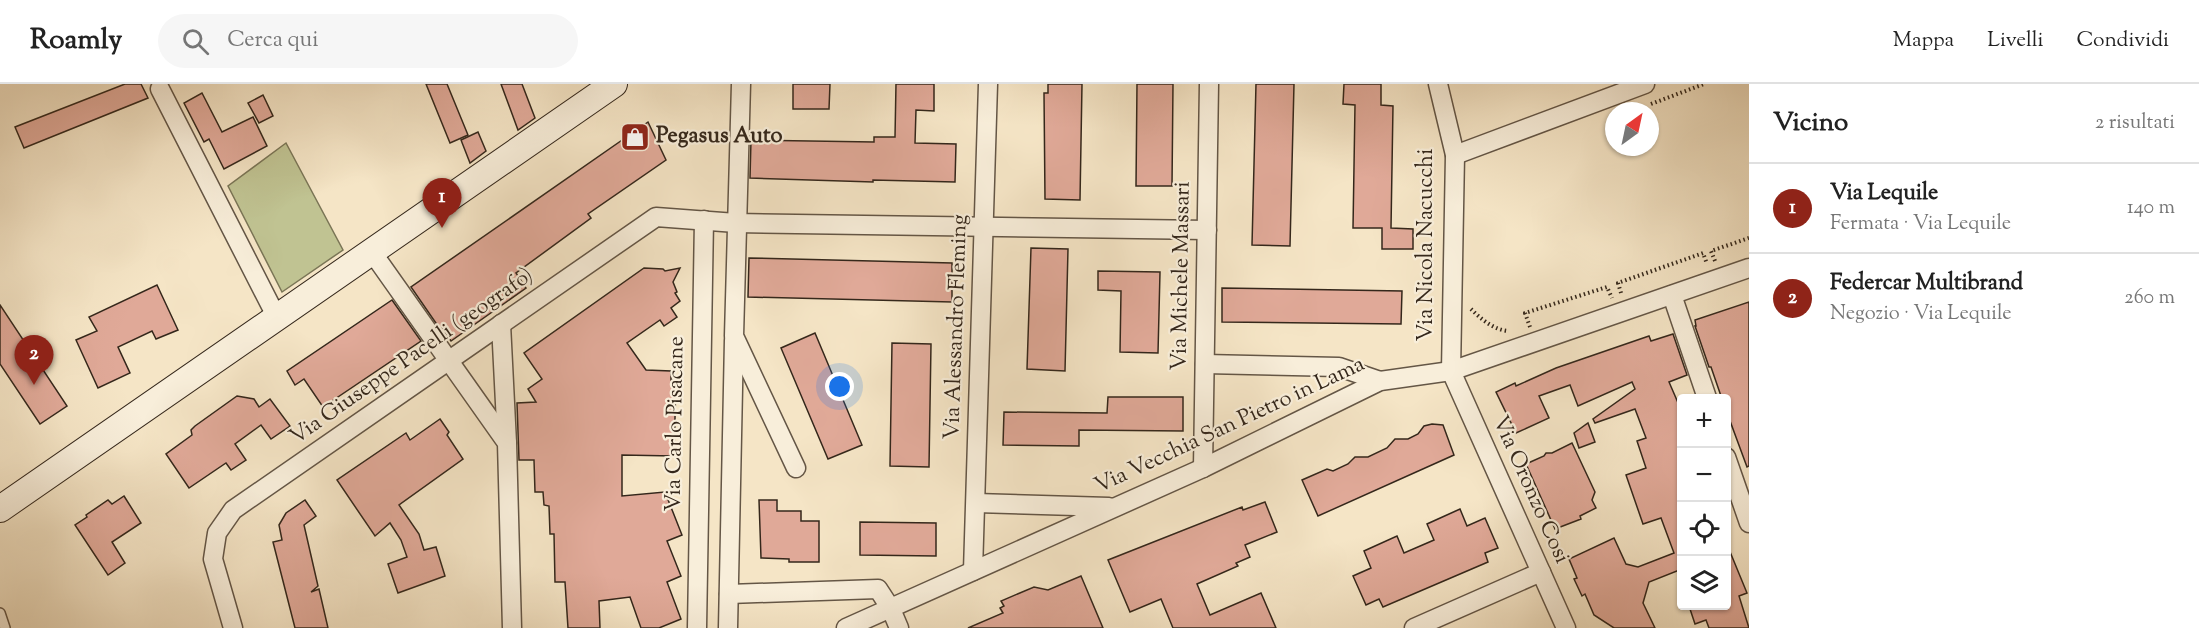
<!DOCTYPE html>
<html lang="it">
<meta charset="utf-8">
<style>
:root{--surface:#fff;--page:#f6f6f6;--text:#222;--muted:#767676;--line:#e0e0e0;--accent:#8f2418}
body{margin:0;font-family:"Sorts Mill Goudy",serif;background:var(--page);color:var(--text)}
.controls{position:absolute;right:18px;bottom:18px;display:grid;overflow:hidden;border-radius:6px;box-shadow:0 2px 4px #0004}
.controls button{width:54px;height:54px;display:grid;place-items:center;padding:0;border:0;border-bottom:2px solid var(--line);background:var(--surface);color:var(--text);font:30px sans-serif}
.compass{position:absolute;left:1605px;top:18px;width:54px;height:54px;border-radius:50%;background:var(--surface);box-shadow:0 2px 4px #0004;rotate:33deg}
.you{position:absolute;left:840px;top:303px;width:21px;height:21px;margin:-15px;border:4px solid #fff;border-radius:50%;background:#1a73e8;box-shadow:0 0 0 9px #1a73e833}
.badge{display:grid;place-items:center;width:39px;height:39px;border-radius:50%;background:var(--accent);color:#fff;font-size:20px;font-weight:700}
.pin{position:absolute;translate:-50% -50px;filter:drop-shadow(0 2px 3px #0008)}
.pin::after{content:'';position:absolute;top:32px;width:21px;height:18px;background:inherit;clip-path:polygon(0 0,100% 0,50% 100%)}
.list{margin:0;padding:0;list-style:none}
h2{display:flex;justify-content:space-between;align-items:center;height:78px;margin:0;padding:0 24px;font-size:26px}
h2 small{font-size:20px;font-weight:400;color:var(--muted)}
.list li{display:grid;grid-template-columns:39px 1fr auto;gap:18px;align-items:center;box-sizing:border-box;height:90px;padding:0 24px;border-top:2px solid var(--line)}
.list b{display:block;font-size:22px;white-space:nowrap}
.list p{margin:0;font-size:20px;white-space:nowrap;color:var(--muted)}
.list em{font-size:20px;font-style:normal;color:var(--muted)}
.icon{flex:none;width:33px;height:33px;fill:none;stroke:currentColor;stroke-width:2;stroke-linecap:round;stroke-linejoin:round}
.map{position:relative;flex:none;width:1749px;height:544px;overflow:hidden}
header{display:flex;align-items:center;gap:36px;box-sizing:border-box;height:84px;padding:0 30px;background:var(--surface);border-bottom:2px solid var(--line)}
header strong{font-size:28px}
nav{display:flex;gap:33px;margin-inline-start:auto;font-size:21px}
.search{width:420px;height:54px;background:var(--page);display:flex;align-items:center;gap:15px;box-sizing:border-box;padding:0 21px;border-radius:33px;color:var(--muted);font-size:22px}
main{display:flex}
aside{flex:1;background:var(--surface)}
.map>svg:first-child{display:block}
.green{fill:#c0c392;stroke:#7a7556;stroke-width:1.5}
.building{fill:#e0a998;stroke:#34271b;stroke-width:1.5}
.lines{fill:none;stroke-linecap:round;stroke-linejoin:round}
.lane-casing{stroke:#645646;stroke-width:12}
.street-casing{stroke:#645646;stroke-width:21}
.secondary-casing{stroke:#34271b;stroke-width:28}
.path{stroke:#34271b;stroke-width:4;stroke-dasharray:1.5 3;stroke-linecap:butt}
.lane{stroke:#f8eeda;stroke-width:9}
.street{stroke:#f8eeda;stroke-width:18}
.secondary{stroke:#f8eeda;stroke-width:26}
.labels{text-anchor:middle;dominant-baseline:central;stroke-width:4.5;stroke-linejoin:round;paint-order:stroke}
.poi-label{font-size:22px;font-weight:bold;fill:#34271b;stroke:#f8eeda;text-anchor:start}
.street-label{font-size:22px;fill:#34271b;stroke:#f8eeda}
</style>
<header>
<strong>Roamly</strong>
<div class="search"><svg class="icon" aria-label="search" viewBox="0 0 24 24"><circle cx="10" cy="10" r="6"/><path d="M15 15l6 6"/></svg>Cerca qui</div>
<nav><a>Mappa</a><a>Livelli</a><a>Condividi</a></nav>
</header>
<main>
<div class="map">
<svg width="1749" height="544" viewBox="0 0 1749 544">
<rect width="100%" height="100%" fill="#f5e5c6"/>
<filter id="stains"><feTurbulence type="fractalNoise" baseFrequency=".00333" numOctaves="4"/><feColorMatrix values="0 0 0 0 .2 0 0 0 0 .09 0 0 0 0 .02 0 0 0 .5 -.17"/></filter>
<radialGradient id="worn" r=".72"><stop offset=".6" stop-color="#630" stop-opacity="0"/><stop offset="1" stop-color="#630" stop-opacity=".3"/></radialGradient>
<polygon class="green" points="286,59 343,166 282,208 228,102"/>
<g class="building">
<polygon points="125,0 141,0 148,14 24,64 15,43"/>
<polygon points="426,0 447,0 468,51 450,59"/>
<polygon points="501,0 522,0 535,34 518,46"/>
<polygon points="793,0 830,0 829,25 793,25"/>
<polygon points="896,0 934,0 934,27 916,26 915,59 956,60 955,98 873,96 873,98 750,94 751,56 874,58 874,53 895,53"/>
<polygon points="1048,0 1082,0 1080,116 1045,115 1044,9 1048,9"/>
<polygon points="1137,0 1173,0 1172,102 1136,102"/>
<polygon points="1256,0 1294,0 1290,162 1252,161"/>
<polygon points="1344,0 1381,0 1381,21 1393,22 1391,144 1413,145 1413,165 1382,165 1382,144 1353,144 1355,21 1343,20"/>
<polygon points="202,9 222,48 253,33 267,62 224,85 209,55 204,58 184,19"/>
<polygon points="263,11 273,32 259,39 248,19"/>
<polygon points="648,38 666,76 588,130 591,134 516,189 526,204 451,257 442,244 440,245 411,203"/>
<polygon points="478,48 486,67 470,79 461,56"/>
<polygon points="1031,164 1068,165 1065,287 1027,285"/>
<polygon points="749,174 952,179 952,218 748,213"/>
<polygon points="644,184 663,185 665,187 680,184 673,198 677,208 675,209 680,217 671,224 677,233 664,242 660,236 627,259 646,286 671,287 671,296 676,296 674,372 622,371 622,412 665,408 682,451 667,457 681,492 667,498 681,535 659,544 641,544 630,513 599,517 600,544 568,544 565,498 555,498 554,450 550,450 549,422 544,421 543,408 535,408 534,376 519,376 517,319 536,318 528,305 542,295 524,269"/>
<polygon points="1098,187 1160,188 1158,269 1120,268 1121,207 1098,206"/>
<polygon points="157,201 178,246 156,255 152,247 118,263 130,289 98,304 76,256 97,247 89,233"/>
<polygon points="1222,204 1402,207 1401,240 1222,238"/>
<polygon points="392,216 421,257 323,323 304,295 295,301 287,287"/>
<polygon points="1749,218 1749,382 1747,383 1726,326 1726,315 1722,315 1711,283 1709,283 1695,242 1696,242 1695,236"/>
<polygon points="0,221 67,322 40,340 0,280"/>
<polygon points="815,249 862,361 828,375 781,264"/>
<polygon points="1673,250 1687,291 1669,298 1682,328 1682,485 1649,498 1643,519 1655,544 1614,544 1594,531 1585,510 1582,512 1574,495 1577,494 1569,475 1614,454 1626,480 1638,483 1674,469 1661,434 1643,440 1626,391 1646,384 1637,357 1646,354 1635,325 1595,339 1593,335 1635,305 1632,298 1578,322 1570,301 1539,312 1549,334 1516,349 1496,308 1515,299 1516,302 1556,284 1649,252 1651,257"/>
<polygon points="892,259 931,260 929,383 890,382"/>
<polygon points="237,312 254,315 259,323 270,315 290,342 271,355 261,341 235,360 246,376 231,386 226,379 189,404 166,370 192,351 191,346 195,342"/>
<polygon points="1108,313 1183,313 1183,347 1079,346 1079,362 1003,361 1004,328 1107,329"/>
<polygon points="440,335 449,348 447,351 463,375 399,421 419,450 424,466 436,463 445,492 398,509 388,480 407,473 401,456 390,439 375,452 337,396 406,349 410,356"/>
<polygon points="1588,339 1595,358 1579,364 1574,349"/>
<polygon points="1432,340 1443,341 1454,371 1318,432 1302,396 1327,385 1333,387 1348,380 1355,373 1368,373 1387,364 1395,355 1408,355 1418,350 1424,342"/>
<polygon points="1572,359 1595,408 1592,416 1596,424 1580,432 1581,435 1555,445 1526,380 1544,372 1546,369 1552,369"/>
<polygon points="124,412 141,439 112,458 125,479 108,491 75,441 87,433 86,431 108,416 112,420"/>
<polygon points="305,416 316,432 304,441 318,502 311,508 319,505 328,544 295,544 273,458 282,456 279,441 286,429"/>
<polygon points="759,416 777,416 777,427 801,427 801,437 819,437 819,478 789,478 789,475 761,474"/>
<polygon points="1265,418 1277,448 1245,461 1250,473 1236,479 1238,482 1197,500 1210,531 1261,509 1276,544 1173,544 1161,515 1130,528 1108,476 1242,423 1243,426"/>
<polygon points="1460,425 1467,442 1485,434 1498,464 1485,469 1488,478 1383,523 1379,515 1366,521 1353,492 1371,484 1364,467 1397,452 1404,469 1434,456 1427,440"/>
<polygon points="860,438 936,439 936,472 860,471"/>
<polygon points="1726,458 1747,509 1739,512 1749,544 1709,544 1706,536 1695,540 1689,522 1726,522"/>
<polygon points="1081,492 1103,544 968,544 1003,529 1000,524 1004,522 1001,517 1034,503 1048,506"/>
</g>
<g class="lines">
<g class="lane-casing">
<polyline id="lane" points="0,529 5,544"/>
</g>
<g class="street-casing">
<g id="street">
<polyline points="741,0 734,252 796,384"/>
<polyline points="1438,0 1455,71 1451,287 1566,544"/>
<polyline points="160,5 277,234"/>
<polyline points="1455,71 1645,0"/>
<polyline points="372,168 507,359 512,544"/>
<polyline points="1672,211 1707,314"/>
<polyline points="501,240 507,359"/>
<polyline points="1205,280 1339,283 1380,297"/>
<polyline points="1726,373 1749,439"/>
<polyline points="1203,384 1209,0"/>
<polyline points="976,419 1109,423"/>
<polyline points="973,487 988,0"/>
<polyline points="729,510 878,505 891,525 899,544"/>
<polyline points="233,544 213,475 217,449 233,426 656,133 736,139 1207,146"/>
<polyline points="697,544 704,136"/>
<polyline points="728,544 734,256"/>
<polyline points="846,544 1203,384 1380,297 1451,287 1749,184"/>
<polyline points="1414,544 1541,488"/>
</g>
</g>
<g class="secondary-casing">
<polyline id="secondary" points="0,425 614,0"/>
</g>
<g class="path">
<polyline points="1651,20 1704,0"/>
<polyline points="1715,177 1711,167 1749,154"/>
<polyline points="1621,209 1618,199 1703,169 1707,180"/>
<path d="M1471 225C1481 235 1494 246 1508 247"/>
<polyline points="1530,243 1525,229 1607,203 1612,214"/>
</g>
<use href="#lane" class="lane"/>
<use href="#street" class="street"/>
<use href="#secondary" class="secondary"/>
</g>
<defs>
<g id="shop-square" transform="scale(1.5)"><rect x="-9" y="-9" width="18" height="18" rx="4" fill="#8f2418" stroke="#f8eeda"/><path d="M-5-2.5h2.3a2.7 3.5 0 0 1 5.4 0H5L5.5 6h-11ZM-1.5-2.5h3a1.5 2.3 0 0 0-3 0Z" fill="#fff"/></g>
</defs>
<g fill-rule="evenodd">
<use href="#shop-square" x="635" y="53"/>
</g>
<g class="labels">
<g class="poi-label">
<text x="656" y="53">Pegasus Auto</text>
</g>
<g class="street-label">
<text transform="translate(1427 161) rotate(-90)">Via Nicola Nacucchi</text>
<text transform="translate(1182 192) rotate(-89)">Via Michele Massari</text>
<text transform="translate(957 243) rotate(-88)">Via Alessandro Fleming</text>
<text transform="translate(412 273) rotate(-35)">Via Giuseppe Pacelli (geografo)</text>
<text transform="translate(676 340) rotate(-89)">Via Carlo Pisacane</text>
<text transform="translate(1230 342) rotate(-25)">Via Vecchia San Pietro in Lama</text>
<text transform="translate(1530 406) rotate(66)">Via Oronzo Cosi</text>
</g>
</g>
<rect width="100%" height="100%" filter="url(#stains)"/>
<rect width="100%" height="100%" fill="url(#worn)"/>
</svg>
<div class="controls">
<button>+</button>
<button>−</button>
<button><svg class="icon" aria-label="locate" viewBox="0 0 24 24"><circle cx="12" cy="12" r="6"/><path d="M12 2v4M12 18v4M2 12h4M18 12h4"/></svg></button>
<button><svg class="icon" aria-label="layers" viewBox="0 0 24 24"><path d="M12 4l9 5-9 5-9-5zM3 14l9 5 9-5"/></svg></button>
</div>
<svg class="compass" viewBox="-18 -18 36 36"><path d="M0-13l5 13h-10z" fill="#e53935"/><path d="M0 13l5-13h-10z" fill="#767676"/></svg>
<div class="you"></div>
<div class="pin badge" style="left:442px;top:144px">1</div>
<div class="pin badge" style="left:34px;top:301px">2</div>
</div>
<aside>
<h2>Vicino<small>2 risultati</small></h2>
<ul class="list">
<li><span class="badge">1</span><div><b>Via Lequile</b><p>Fermata · Via Lequile</p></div><em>140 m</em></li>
<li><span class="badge">2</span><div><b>Federcar Multibrand</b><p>Negozio · Via Lequile</p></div><em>260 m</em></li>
</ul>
</aside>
</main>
